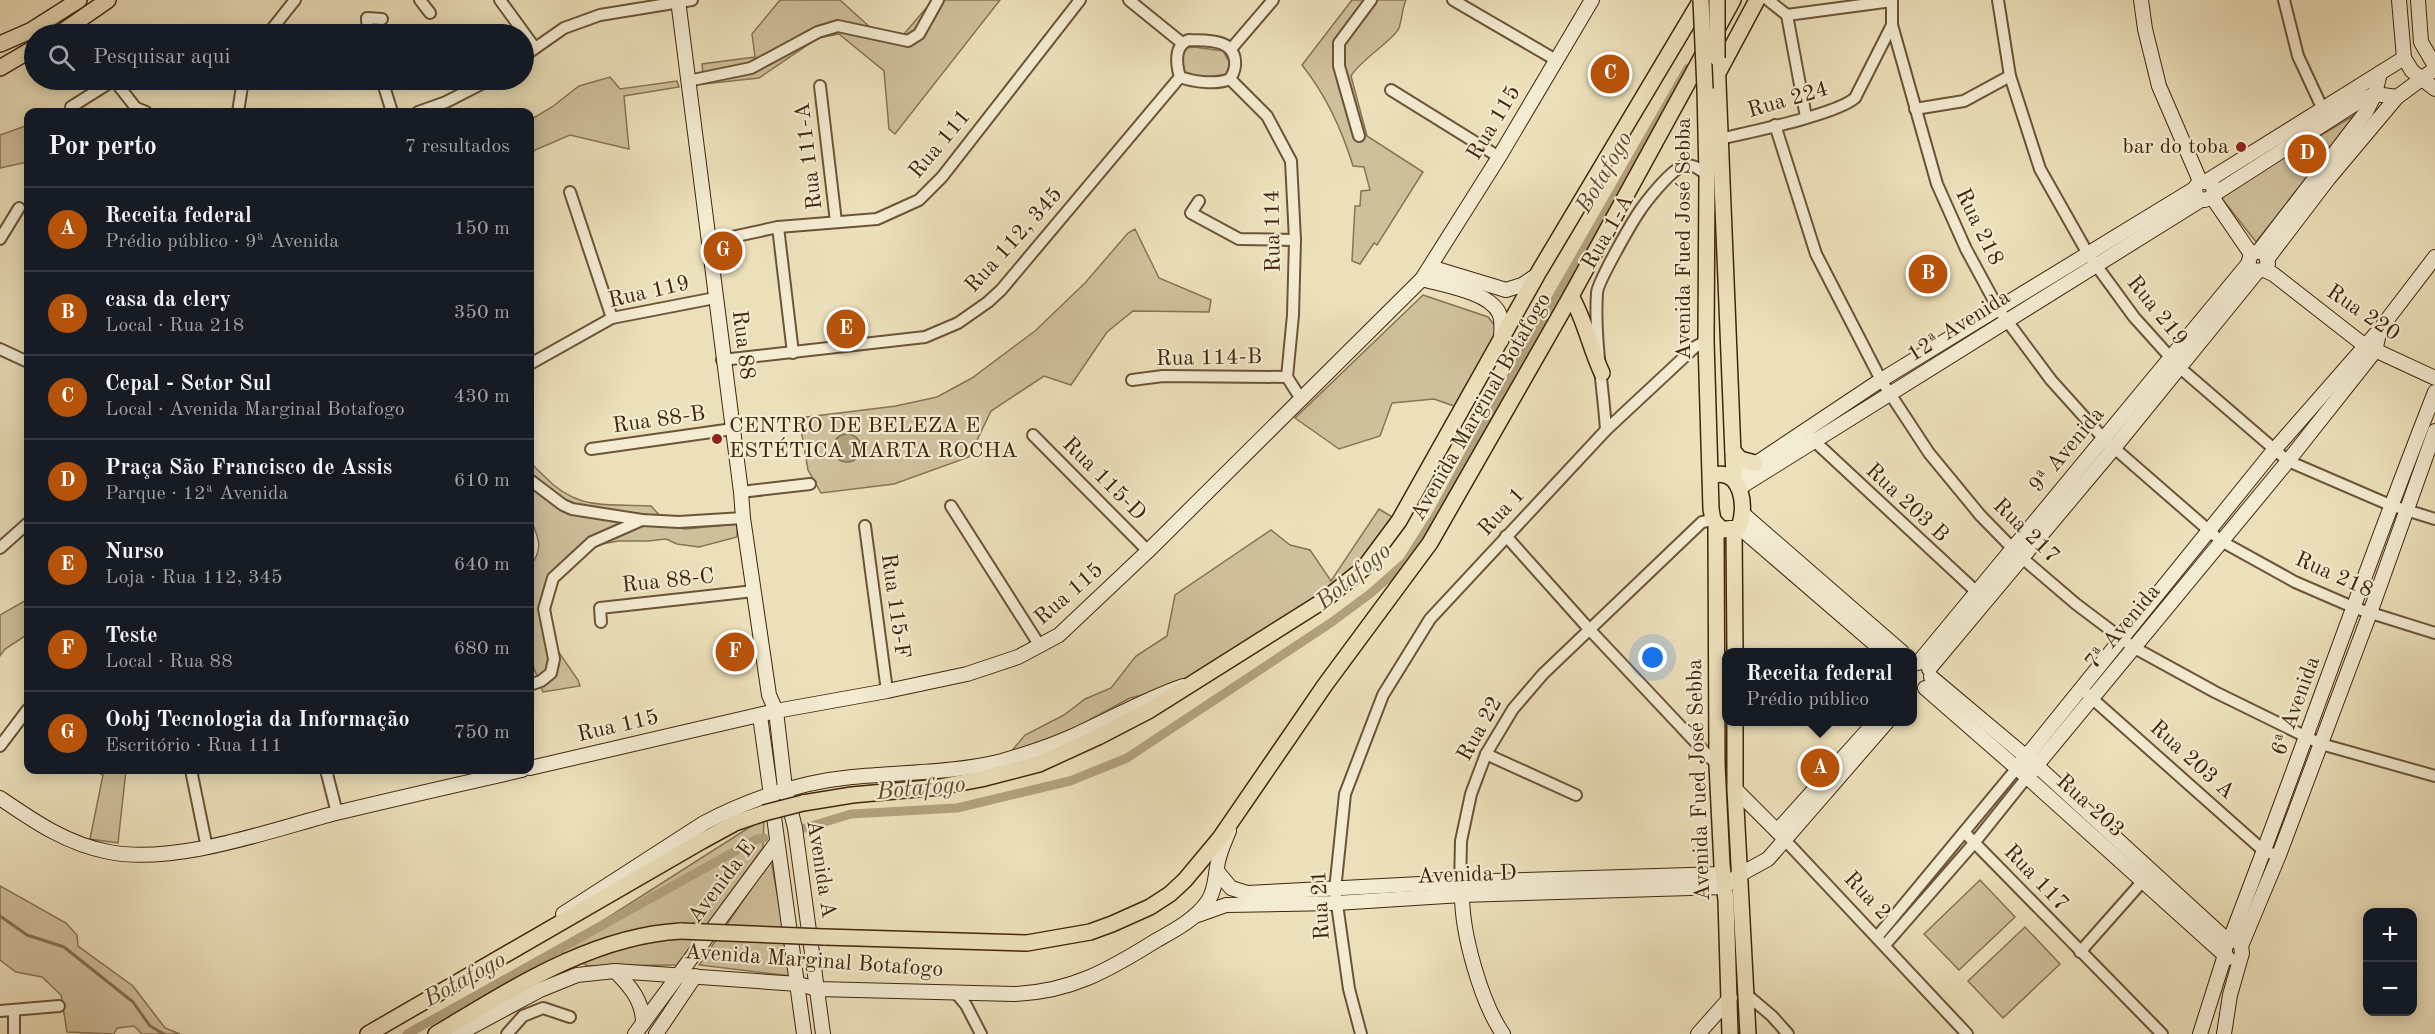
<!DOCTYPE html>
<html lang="pt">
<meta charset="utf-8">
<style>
:root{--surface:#171b24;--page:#20242c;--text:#f1f3f6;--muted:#9ea1a6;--line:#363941;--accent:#b45309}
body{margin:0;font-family:"Old Standard TT",serif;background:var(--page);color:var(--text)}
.controls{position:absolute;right:18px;bottom:18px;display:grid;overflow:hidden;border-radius:12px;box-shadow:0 3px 15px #0003}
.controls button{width:54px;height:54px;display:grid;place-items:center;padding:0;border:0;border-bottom:2px solid var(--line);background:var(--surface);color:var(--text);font:30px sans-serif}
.you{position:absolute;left:1653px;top:658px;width:21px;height:21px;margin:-15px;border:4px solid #fff;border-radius:50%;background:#1a73e8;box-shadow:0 0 0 9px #1a73e833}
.badge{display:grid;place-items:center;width:39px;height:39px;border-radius:50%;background:var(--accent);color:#fff;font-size:20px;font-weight:700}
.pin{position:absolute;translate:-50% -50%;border:3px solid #fff;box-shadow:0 2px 6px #0006}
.popup{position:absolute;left:1722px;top:648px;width:195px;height:78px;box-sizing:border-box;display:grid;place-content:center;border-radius:12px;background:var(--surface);filter:drop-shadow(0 2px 4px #0005);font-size:20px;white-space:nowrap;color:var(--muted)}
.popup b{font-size:22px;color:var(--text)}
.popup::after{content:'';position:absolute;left:50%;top:100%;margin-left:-12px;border:12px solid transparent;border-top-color:var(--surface)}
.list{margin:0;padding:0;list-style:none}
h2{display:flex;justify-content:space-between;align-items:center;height:78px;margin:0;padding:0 24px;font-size:26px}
h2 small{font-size:20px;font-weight:400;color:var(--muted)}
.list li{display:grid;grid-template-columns:39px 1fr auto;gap:18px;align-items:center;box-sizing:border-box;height:84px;padding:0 24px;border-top:2px solid var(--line)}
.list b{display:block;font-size:22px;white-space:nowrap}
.list p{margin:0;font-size:20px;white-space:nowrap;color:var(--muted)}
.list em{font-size:20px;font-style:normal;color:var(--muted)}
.icon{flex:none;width:33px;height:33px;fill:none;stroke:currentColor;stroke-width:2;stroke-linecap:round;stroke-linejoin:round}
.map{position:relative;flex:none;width:2435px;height:1034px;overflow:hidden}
.search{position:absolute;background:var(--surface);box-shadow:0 3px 15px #0003;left:24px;top:24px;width:510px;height:66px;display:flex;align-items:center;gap:15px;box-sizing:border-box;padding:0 21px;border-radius:33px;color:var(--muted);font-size:22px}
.panel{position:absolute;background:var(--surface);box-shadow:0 3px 15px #0003;left:24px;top:108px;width:510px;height:666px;border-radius:12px}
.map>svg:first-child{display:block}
.green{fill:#cfc09c;stroke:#887353;stroke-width:1.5}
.water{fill:#b2a17e;stroke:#857050;stroke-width:1.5}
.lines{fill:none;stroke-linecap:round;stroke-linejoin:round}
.stream{stroke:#857050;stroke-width:3}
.canal{stroke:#b2a17e;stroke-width:9}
.street-casing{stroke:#6c5436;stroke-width:14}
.secondary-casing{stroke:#41260a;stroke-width:16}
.primary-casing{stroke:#41260a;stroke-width:18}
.street{stroke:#f3ebd2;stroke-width:10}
.secondary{stroke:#f3ebd2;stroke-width:14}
.primary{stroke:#ece0ba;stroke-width:15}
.primary-bridge-casing{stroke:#41260a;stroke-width:18;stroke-linecap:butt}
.primary-bridge{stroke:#ece0ba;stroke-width:15}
.poi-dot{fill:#8f2418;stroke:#f3ebd2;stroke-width:2}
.labels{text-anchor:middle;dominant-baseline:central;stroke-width:4.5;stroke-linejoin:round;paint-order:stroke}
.street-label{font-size:22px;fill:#41260a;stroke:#f3ebd2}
.poi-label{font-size:22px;fill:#41260a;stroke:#f3ebd2;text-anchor:end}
.water-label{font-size:24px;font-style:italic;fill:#634b2d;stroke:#f3ebd2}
</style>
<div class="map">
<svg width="2435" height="1034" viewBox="0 0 2435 1034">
<rect width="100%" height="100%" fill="#ece0ba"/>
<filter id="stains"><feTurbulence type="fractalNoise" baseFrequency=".00333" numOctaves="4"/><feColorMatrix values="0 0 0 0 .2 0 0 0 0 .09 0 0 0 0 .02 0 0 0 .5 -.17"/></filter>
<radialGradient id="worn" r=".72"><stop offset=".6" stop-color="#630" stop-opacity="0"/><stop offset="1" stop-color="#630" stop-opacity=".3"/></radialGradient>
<g class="green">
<polygon points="780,0 840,0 872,29 904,34 933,0 1000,0 895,134 889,129 884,71 839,34 818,38 759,78 704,84 702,64 755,57 752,34"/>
<path d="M1352 0H1406C1402 9 1402 19 1399 28 1394 40 1361 59 1351 76L1367 136 1423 172 1377 245 1374 243 1360 264 1352 261 1355 206H1360L1361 191 1370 190 1364 167 1353 166C1342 130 1326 95 1302 65Z"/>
<polygon points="1194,47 1223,51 1230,63 1226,74 1218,79 1187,74 1182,68 1182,52 1186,48"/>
<polygon points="610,77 620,89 677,81 679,87 624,96 629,149 570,135 535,150 530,157 530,120 552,107 579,86"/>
<polygon points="2358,113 2256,242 2220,196"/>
<polygon points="28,125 28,162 0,168 0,135"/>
<polygon points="1135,229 1159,278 1211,300 1209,312 1133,311 1107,332 1071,385 1044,376 991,411 969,457 894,484 821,493 808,470 799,418 896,406 937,397 972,378 1035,331 1085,283 1128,233"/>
<polygon points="1423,295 1488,317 1496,327 1498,344 1457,407 1434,399 1392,403 1380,436 1339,449 1295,418"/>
<path d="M530 457C531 465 537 469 543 475 578 512 605 503 651 506L670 527 686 529 737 524V537L699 547 677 544 666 539 648 541H619L596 545 550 586 551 628 555 647 578 680 580 686 543 692 530 658V567C547 543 535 537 530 514 526 497 530 474 530 457Z"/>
<polygon points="1379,509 1399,521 1364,568 1190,683 1130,698 1063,734 1011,752 1025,735 1064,715 1085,699 1111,688 1136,656 1167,636 1175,595 1271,530 1290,545 1310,550 1331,581"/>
<polygon points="28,599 28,634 5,649 0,656 0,615"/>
<polygon points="92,770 126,770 118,843 90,839 103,775"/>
<polygon points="764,818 763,848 677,965 588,966 557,950"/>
<polygon points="771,860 792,976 699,965"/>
<polygon points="1980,880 2015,917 1959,970 1924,934"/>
<polygon points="0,886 66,923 77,935 78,946 133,986 165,1028 180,1034 142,1034 134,1026 117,1028 114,1034 67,1032 61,995 42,977 16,972 0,960"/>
<polygon points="2025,927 2060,964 2003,1018 1968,981"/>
</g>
<circle class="water" cx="847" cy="448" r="14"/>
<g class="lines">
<polyline class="stream" points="0,916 27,935 64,947 133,1002 150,1026 164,1034"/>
<g class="canal">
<polyline points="805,828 851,814 957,808 1070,781 1127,758 1332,622 1371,593 1407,561 1438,512 1508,382 1688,68"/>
<polyline points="407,1034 757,839 764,838"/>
</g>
<g class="street-casing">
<g id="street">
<polyline points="420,0 430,13"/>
<polyline points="500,0 535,48"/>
<polyline points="1129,0 1182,43"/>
<polyline points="1453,0 1556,60"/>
<polyline points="1768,0 1787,15"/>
<polyline points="1892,0 1892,25 1937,184 1966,249 1999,310 2051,380 2105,440 2221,541 2295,582 2355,608 2435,633"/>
<polyline points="1998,0 2010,76 2040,169 2088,254 2134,317 2179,367 2288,461 2390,505 2435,519"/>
<polyline points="2284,0 2298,56 2325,114"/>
<polyline points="1787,15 1892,1"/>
<polyline points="1787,15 1806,117"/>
<polyline points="78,23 85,34"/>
<polyline points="268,34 295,0"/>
<polyline points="368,34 367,18 382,19"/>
<path d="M1189 40C1206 41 1232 38 1235 60 1236 68 1234 73 1230 79 1216 85 1194 82 1180 77 1176 64 1174 45 1189 40Z"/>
<polyline points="1231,49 1273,0"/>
<polyline points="524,56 564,28 600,15 692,0"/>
<polyline points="1230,79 1267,116 1291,161 1295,240 1293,315 1287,377 1301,399"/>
<polyline points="382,80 392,112"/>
<polyline points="688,81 751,68 818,32 838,26 908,41 919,34 938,0"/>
<polyline points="820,86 836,222"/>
<polyline points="1391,90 1499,157"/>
<polyline points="71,107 114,80 136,108 146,112"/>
<polyline points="1915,109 1964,101 2010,76"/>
<polyline points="238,112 243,80"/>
<polyline points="418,112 446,102 489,80"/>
<polyline points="1775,125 1816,254 1881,380 1929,453 1980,515 2021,557 2076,604 2133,647 2215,692 2321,744 2435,776"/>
<polyline points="1359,136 1339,66 1339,43 1371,0"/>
<path d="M1720 139C1749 132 1835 115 1855 98L1892 25"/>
<polyline points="570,192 612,318"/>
<polyline points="1199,201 1191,213 1239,239 1295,240"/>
<polyline points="778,227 793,353"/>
<polyline points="0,239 19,208"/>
<polyline points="709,242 778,227 877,219 919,200 942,177 1080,0"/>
<polyline points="0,349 28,362"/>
<polyline points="722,360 925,337 958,323 988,302 1001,290 1180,77"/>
<polyline points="530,364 612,318 715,298"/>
<polyline points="1132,380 1163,376 1287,377"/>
<path d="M1606 430C1603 385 1594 338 1597 293 1597 283 1631 224 1639 212 1647 200 1670 171 1683 166 1693 163 1700 170 1707 175"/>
<polyline points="1033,435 1148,551"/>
<polyline points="1810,437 1981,596"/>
<polyline points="591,449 733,429"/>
<polyline points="530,480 563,505 572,509 642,520 679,522 743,518"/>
<polyline points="741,492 810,484"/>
<polyline points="951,506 1040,646"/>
<polyline points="865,526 887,691"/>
<polyline points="1506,536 1589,629 1717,765"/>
<polyline points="0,548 28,523"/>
<polyline points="601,622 600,608 754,591"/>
<polyline points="530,685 541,681 551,673 554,659 544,609 553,578 592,542 642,520"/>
<polyline points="2086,693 2265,852 2279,855"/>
<polyline points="0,746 28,709"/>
<polyline points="1486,754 1576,795"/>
<polyline points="191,770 207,848"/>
<polyline points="326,770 337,813"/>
<polyline points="1964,832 2162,1034"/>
<polyline points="1784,839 1967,1034"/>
<polyline points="1460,888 1461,841 1471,794 1486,754 1513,709 1543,674 1702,522 1713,520"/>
<polyline points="1877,937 2017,768"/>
<polyline points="1885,945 1975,842 2027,777"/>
<polyline points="2080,952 2142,882"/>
<polyline points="956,993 966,1005 981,1034"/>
<polyline points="1746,994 1772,1016 1788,1034"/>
<polyline points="0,1011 59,1006"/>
<polyline points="14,1034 14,1010"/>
<polyline points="507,1034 523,1016 543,1008 570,1017"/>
<polyline points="1361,1034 1349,989 1335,890 1345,794 1383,695 1430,619 1606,430 1695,347 1706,341"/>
</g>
</g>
<g class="secondary-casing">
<g id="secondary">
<polyline points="678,0 741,492 743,518 769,695 776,711 785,788 795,828 823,1034"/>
<polyline points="2141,0 2145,29 2159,86 2200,181"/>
<polyline points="2399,0 2404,58 2412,71 2435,89"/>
<polyline points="2418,0 2421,42 2435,66"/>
<polyline points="2207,181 2404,58"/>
<polyline points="2213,195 2361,100 2375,94 2397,97"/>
<polyline points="2212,197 2251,254"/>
<polyline points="2259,251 2366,112 2375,94 2380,73"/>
<polyline points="2268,258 2329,178 2397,97 2435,69"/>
<polyline points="1430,267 1506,290 1522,285 1537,275"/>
<polyline points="2264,270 2268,264 2266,255 2259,251 2251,254 2248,264 2253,271 2264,270 2273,274 2364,345 2435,378"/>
<path d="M1422 279C1443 285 1489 292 1499 313 1503 320 1501 333 1501 341"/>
<polyline points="1734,478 1881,380 2194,189 2200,181 2211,183 2214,190 2212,197 2205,200 2198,198 2194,189"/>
<polyline points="1739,488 2201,200"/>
<polyline points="1742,513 1902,652"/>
<polyline points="1739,527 1884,652"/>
<polyline points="1918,663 2248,264"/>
<polyline points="1929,669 2114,448 2257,272"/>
<polyline points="1931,677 2036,765 2229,942"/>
<polyline points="1925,688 2027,777 2228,958"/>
<polyline points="760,716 804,1034"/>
<polyline points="530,768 776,711 887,691 967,674 1018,657 1059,635 1148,551 1422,279 1499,157 1592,0"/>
<polyline points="2017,768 2274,450 2380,329 2435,257"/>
<polyline points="2027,777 2288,461 2375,351 2380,329"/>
<polyline points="1735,789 1783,837"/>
<path d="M0 798C35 822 67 844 109 852 176 865 271 830 336 813 398 798 460 784 522 770"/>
<polyline points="1777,831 1875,722"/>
<polyline points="1217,871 1231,888 1247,893 1459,882 1722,874"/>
<path d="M1462 895C1462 934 1481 1002 1503 1034"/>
<path d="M563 914 704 823C750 799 800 782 852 777 900 772 955 773 1002 761 1026 754 1051 746 1075 735 1111 719 1145 699 1183 686"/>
<polyline points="1198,915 1226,905 1336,903 1462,895 1724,887 1739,875 1768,859 1887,722"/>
<path d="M615 971C630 986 643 1001 643 1023"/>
<path d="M458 1034 540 990 577 975 615 971 798 984 817 989 1014 994C1071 992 1109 970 1157 940 1175 930 1196 919 1208 901 1216 889 1215 875 1218 862 1220 851 1225 841 1229 831"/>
<polyline points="635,1034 777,842"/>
<polyline points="656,1034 695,976"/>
<polyline points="1698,1034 1730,998"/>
<path d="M2200 1034 2225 955V946L2229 942C2300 759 2363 574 2435 392"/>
<polyline points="2224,1034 2230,995 2242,953 2241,946 2279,855 2370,613 2435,431"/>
</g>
</g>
<g class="primary-casing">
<g id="primary">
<polyline points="59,34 108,0"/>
<polyline points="0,44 30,31 79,0"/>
<polyline points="1717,58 1734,478"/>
<polyline points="0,68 34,48"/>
<polyline points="1718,73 1757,0"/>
<path d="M1705 89 1707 175 1706 341 1711 509 1713 520 1722 530 1739 527C1747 508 1742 468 1714 475L1711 479"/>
<path d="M1571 296C1585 320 1590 348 1602 373"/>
<polyline points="1733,451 1740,459 1755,463"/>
<polyline points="1716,525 1717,765 1722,865 1726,900 1730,1034"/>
<polyline points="1734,529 1735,652"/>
<polyline points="1735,722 1735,789 1748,1034"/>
<polyline points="803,803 852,795 939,787 981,779 1039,764 1098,737 1150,710 1323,601 1364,568 1399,521 1537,275 1701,0"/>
<polyline points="824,937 1027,943 1090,932 1112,924 1150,907 1170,894 1185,880 1220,838 1325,685 1430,543 1571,296 1733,0"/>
<polyline points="368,1034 702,841 735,823 764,813"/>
<path d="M436 1034C512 989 591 936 681 931"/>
</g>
</g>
<use href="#street" class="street"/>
<use href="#secondary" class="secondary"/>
<use href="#primary" class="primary"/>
<g class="primary-bridge-casing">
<g id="primary-bridge">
<polyline points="1701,0 1705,89"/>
<polyline points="1717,58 1717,0"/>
<polyline points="764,813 803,803"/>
<polyline points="681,931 824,937"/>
</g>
</g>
<use href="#primary-bridge" class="primary-bridge"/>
</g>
<g class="poi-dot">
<circle cx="2241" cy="147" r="6"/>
<circle cx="717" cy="439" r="6"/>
</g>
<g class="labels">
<g class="street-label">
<text transform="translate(1788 100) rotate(-16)">Rua 224</text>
<text transform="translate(1494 123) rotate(-59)">Rua 115</text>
<text transform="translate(940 144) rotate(-50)">Rua 111</text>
<text transform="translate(809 156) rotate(-97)">Rua 111-A</text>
<text transform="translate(1979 227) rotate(64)">Rua 218</text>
<text transform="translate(1273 231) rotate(-91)">Rua 114</text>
<text transform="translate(1608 232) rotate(-60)">Rua 1-A</text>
<text transform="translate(1684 239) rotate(-90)">Avenida Fued José Sebba</text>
<text transform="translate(1014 240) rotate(-48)">Rua 112, 345</text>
<text transform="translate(649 292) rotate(-13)">Rua 119</text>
<text transform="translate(2157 311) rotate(51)">Rua 219</text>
<text transform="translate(2363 313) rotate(34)">Rua 220</text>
<text transform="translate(1959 326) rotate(-32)">12ª Avenida</text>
<text transform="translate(743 345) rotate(83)">Rua 88</text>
<text transform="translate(1209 358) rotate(-1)">Rua 114-B</text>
<text transform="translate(1481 407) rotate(-60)">Avenida Marginal Botafogo</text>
<text transform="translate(659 420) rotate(-8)">Rua 88-B</text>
<text transform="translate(2067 450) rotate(-50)">9ª Avenida</text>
<text transform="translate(1104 479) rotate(45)">Rua 115-D</text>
<text transform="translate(1907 503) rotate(43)">Rua 203 B</text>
<text transform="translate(1502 512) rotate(-47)">Rua 1</text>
<text transform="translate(2026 531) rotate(44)">Rua 217</text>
<text transform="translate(2334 575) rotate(24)">Rua 218</text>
<text transform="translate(668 581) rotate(-6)">Rua 88-C</text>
<text transform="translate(1069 594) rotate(-41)">Rua 115</text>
<text transform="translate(895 606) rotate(82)">Rua 115-F</text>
<text transform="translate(2123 627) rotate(-50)">7ª Avenida</text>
<text transform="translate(2296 706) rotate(-70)">6ª Avenida</text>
<text transform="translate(618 726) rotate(-13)">Rua 115</text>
<text transform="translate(1480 729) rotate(-61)">Rua 22</text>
<text transform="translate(2192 760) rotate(42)">Rua 203 A</text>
<text transform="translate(1699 780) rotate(-92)">Avenida Fued José Sebba</text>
<text transform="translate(2090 806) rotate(42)">Rua 203</text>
<text transform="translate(821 869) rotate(81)">Avenida A</text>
<text transform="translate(1467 875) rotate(-2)">Avenida D</text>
<text transform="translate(2036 878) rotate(46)">Rua 117</text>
<text transform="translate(722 882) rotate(-53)">Avenida E</text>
<text transform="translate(1867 896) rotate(47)">Rua 2</text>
<text transform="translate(1321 905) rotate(-93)">Rua 21</text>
<text transform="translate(814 961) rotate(4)">Avenida Marginal Botafogo</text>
</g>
<g class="poi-label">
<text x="2229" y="147">bar do toba</text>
<text x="729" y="426" text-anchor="start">CENTRO DE BELEZA E<tspan x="729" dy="25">ESTÉTICA MARTA ROCHA</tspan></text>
</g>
<g class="water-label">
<text transform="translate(1605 173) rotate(-60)">Botafogo</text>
<text transform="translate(1354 577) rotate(-40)">Botafogo</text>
<text transform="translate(921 789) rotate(-5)">Botafogo</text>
<text transform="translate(465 980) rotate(-29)">Botafogo</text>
</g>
</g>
<rect width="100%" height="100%" filter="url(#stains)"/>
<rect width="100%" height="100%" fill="url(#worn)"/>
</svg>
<div class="controls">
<button>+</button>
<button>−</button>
</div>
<div class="you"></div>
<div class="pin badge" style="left:1820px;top:768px">A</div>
<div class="popup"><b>Receita federal</b>Prédio público</div>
<div class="pin badge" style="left:1928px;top:274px">B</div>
<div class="pin badge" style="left:1610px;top:74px">C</div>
<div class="pin badge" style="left:2307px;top:154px">D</div>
<div class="pin badge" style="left:846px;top:329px">E</div>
<div class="pin badge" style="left:735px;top:652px">F</div>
<div class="pin badge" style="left:723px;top:251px">G</div>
<div class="search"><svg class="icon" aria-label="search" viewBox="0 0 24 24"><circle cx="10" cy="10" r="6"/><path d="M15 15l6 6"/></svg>Pesquisar aqui</div>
<section class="panel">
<h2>Por perto<small>7 resultados</small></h2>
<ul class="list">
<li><span class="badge">A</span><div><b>Receita federal</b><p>Prédio público · 9ª Avenida</p></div><em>150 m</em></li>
<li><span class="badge">B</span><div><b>casa da clery</b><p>Local · Rua 218</p></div><em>350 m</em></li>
<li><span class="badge">C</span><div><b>Cepal - Setor Sul</b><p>Local · Avenida Marginal Botafogo</p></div><em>430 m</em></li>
<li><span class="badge">D</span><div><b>Praça São Francisco de Assis</b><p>Parque · 12ª Avenida</p></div><em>610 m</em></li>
<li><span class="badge">E</span><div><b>Nurso</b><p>Loja · Rua 112, 345</p></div><em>640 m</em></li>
<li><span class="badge">F</span><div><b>Teste</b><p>Local · Rua 88</p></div><em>680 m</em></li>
<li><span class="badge">G</span><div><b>Oobj Tecnologia da Informação</b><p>Escritório · Rua 111</p></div><em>750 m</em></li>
</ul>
</section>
</div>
